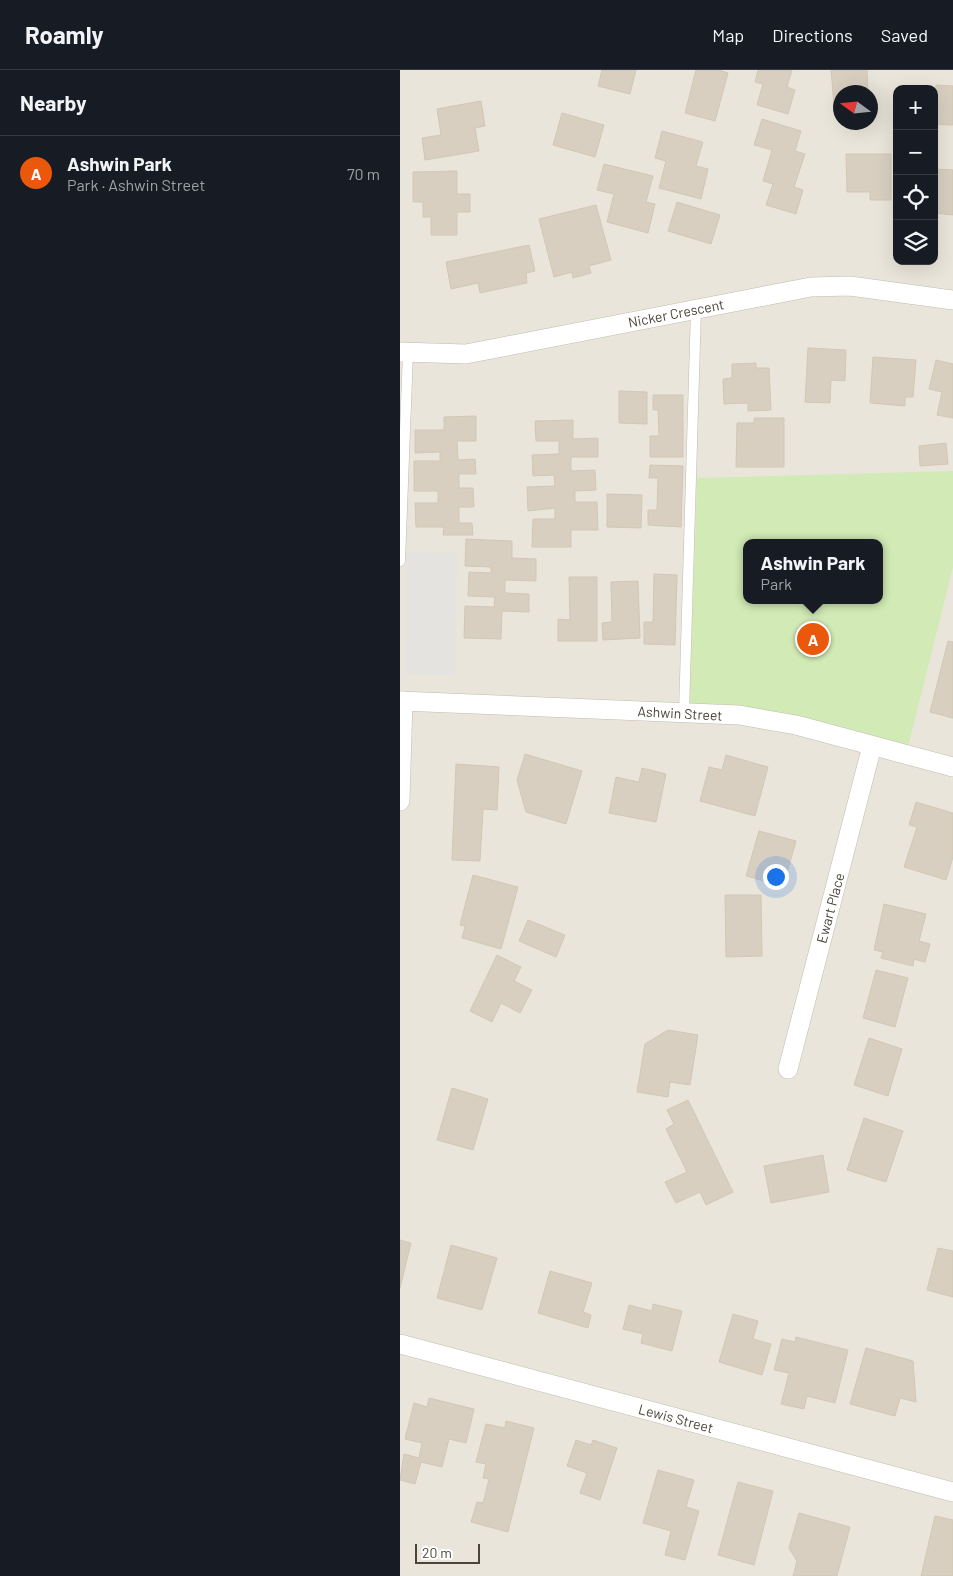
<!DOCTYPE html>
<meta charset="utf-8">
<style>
:root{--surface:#171b24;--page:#242831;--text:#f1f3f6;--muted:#9ea1a6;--line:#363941;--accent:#ea580c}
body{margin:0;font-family:Barlow,sans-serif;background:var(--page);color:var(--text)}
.controls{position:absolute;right:15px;top:15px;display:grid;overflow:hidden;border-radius:10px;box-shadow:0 5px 20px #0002}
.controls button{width:45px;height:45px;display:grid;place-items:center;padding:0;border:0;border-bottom:1px solid var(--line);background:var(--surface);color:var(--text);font:25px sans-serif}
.compass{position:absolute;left:433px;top:15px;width:45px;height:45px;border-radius:50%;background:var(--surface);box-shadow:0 5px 20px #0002;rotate:285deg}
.scale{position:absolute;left:15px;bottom:12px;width:65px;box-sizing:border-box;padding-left:5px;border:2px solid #4b4439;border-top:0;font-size:14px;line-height:18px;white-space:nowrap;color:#4b4439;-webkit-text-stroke:4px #fff;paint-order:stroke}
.you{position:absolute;left:375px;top:806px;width:18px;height:18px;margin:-12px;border:4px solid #fff;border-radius:50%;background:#1a73e8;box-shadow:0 0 0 8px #1a73e833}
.badge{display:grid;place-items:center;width:32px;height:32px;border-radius:50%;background:var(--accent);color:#fff;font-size:16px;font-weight:700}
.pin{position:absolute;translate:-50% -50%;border:2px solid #fff;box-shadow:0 1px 5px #0006}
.popup{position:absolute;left:343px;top:469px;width:140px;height:65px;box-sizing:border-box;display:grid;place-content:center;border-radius:10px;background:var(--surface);filter:drop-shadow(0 1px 4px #0005);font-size:16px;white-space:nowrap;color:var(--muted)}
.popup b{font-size:19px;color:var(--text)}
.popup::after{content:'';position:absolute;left:50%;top:100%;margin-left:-10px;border:10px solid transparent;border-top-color:var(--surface)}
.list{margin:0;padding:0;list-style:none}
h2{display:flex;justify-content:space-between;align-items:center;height:65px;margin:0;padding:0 20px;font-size:21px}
h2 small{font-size:16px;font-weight:400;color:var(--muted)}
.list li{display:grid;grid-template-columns:32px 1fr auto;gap:15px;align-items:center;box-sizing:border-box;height:75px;padding:0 20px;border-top:1px solid var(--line)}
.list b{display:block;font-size:19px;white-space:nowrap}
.list p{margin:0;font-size:16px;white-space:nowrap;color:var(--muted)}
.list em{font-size:16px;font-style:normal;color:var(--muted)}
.icon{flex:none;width:28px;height:28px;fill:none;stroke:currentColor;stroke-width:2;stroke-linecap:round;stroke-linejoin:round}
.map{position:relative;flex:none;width:553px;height:1506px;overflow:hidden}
header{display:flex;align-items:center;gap:30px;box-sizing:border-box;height:70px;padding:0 25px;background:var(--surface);border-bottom:1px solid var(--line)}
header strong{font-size:24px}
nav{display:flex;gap:28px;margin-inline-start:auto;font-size:18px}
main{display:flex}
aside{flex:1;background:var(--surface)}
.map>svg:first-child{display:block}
.residential{fill:#eae5da;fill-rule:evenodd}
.green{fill:#d2eab5;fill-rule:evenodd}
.parking{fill:#e5e3e0}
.building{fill:#d8cfc1;stroke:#d3c7b4}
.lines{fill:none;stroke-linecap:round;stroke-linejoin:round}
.service-casing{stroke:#c2bbae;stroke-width:11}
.minor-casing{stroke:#c2bbae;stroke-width:20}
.service{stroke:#fff;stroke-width:10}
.minor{stroke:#fff;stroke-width:19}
.labels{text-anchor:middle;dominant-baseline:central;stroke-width:4;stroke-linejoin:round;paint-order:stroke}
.street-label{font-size:14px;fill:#4b4439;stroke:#fff}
</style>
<header>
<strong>Roamly</strong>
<nav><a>Map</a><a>Directions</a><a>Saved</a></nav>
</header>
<main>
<aside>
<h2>Nearby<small></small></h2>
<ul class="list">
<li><span class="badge">A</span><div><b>Ashwin Park</b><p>Park · Ashwin Street</p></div><em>70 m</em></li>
</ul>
</aside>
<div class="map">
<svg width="553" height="1506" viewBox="0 0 553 1506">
<rect width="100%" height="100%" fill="#f6f3ec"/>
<path class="residential" d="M0 0H553V1506H0ZM497 19H534V191H497ZM440 22H470V52H440ZM347 473H479V530H347Z"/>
<path class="green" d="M553 401V497L506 685 289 643 297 408ZM347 473H479V530H347Z"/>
<polygon class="parking" points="7,482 57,483 56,605 5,604"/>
<g class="building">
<polygon points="202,0 236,0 230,24 198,16"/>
<polygon points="296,0 319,0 328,3 315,51 285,43"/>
<polygon points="358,0 392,0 387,17 395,20 388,44 357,35 363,14 355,12"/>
<polygon points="431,0 467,0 468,22 440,22 440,46 435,46"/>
<polygon points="536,15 553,16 553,55 534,54"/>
<polygon points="81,31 85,56 75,58 79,81 25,90 22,68 41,65 37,39"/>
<polygon points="162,43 204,55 195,87 153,75"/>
<polygon points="362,49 401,61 395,81 405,84 394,117 403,120 396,144 366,135 373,114 363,111 372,80 354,75"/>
<polygon points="262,61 303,72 296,96 308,99 301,129 259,118 266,91 255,88"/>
<polygon points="446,84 491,84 491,130 470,130 470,122 447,122"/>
<polygon points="204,94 253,106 246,132 255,134 248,163 207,152 214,124 197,120"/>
<polygon points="534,99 553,100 553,145 534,143"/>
<polygon points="57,101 57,124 70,124 70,142 57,142 57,165 31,165 31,147 23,147 23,132 13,132 13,102"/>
<polygon points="277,132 320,145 311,174 268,161"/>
<polygon points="196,135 211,190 189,196 191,203 173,208 172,202 154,207 139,149"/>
<polygon points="129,175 135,201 126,203 127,213 80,223 78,213 51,219 46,192"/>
<polygon points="408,278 446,280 445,311 431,310 430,333 405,332"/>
<polygon points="473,287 516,290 513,327 505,327 505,336 470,333"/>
<polygon points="536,290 553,294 553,348 537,345 542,322 529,319"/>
<polygon points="356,293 356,298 369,298 371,340 348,341 348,333 324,334 323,309 332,308 332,294"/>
<polygon points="219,321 247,322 247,354 219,353"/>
<polygon points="253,325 283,325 283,387 250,387 250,366 259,366 258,340 253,340"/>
<polygon points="76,346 76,371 57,371 58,390 75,389 76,404 59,404 59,418 73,418 74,437 59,437 59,453 72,453 73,465 43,465 44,457 16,457 15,433 38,433 38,421 14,421 14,391 40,391 40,382 15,383 15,360 44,360 44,347"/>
<polygon points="354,348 384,348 384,397 336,397 337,353 354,353"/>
<polygon points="173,350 173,369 198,368 198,387 171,387 171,401 195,400 196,420 175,421 175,432 197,432 198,460 171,460 171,477 132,477 133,449 155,449 155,438 128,441 127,417 155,416 154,405 133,406 132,385 159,384 159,371 136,371 135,351"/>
<polygon points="546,373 548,394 520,396 519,376"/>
<polygon points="250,395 283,396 281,457 248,455 248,440 257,440 258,408 249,408"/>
<polygon points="207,424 242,425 241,458 207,457"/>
<polygon points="66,469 112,471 112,488 136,489 136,511 105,510 105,523 129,524 129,542 102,541 101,569 64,568 65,536 94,537 95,527 68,526 69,502 91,503 91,497 65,496"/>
<polygon points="254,504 277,505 275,575 244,574 244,552 253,552"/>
<polygon points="169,507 197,507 197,571 158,571 158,549 170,550"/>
<polygon points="238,511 240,568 203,570 202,553 212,552 211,512"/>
<polygon points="548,571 553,572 553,648 530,642"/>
<polygon points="125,684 182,701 166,754 126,742 117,710"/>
<polygon points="326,685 368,697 355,746 300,731 309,697 322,700"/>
<polygon points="56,694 99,697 97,740 83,739 80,791 52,790"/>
<polygon points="242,698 266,704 256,752 209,743 216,707 239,712"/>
<polygon points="516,732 553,743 553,787 546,810 504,797 517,757 509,755"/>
<polygon points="359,761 396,771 386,806 378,803 375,814 346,806"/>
<polygon points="73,805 118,817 101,879 62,868 65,856 60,855"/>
<polygon points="325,825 361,825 362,886 326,887"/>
<polygon points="484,834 526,844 519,871 530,874 525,892 514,889 513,896 481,888 483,882 474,880"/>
<polygon points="128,850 165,865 156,887 119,871"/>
<polygon points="97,885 121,897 114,911 132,920 120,943 101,933 92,952 70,941"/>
<polygon points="476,900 508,908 495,957 463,948"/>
<polygon points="268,960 298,965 290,1015 270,1012 268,1027 237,1022 245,974"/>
<polygon points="469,968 502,979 488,1026 454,1015"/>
<polygon points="52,1018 88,1029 73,1080 37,1070"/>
<polygon points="288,1030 333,1122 306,1135 300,1122 276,1133 265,1112 287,1102 266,1059 274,1054 267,1040"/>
<polygon points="464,1048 503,1061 486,1112 447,1100"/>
<polygon points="423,1085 429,1122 371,1133 364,1096"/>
<polygon points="0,1170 11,1173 0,1218"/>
<polygon points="51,1175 97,1188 82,1240 37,1228"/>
<polygon points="538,1178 553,1181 553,1227 527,1220"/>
<polygon points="150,1201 192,1213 183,1242 191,1245 188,1258 138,1243"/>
<polygon points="253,1234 282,1241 272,1281 241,1273 243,1264 223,1259 229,1235 252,1241"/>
<polygon points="333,1244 358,1251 353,1269 371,1274 362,1305 319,1292"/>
<polygon points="396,1267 448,1280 435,1333 407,1326 404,1339 381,1334 389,1303 374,1300 382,1269 395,1272"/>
<polygon points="466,1278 513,1291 516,1332 500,1328 495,1346 450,1334"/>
<polygon points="29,1328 74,1339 66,1373 49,1369 42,1397 21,1392 15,1414 0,1410 4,1384 19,1388 22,1373 5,1369 14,1333 27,1337"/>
<polygon points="106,1351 134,1358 108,1462 71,1452 77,1432 83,1433 89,1409 83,1408 86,1394 76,1392 86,1354 105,1358"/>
<polygon points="176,1370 191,1375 193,1370 217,1378 200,1430 180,1423 187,1403 167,1396"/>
<polygon points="258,1400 294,1410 286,1437 299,1441 285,1490 265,1485 271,1461 243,1453"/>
<polygon points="338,1412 373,1421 354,1495 318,1485"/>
<polygon points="399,1443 450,1457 437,1506 393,1506 397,1491 389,1478"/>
<polygon points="535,1446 553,1450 553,1506 521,1506"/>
</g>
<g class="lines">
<g class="service-casing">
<g id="service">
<polyline points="0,491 8,282"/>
<polyline points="284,643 296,239"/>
</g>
</g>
<g class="minor-casing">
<g id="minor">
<polyline points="0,282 66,284 411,217 450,216 553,230"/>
<polyline points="0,631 339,645 396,655 553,697"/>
<polyline points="0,731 3,631"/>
<polyline points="388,999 472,676"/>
<polyline points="0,1274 553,1422"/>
</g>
</g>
<use href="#service" class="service"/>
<use href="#minor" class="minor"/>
</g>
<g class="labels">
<g class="street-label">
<text transform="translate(276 243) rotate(-11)">Nicker Crescent</text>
<text transform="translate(280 643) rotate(3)">Ashwin Street</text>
<text transform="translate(430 838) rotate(-75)">Ewart Place</text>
<text transform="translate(276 1348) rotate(15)">Lewis Street</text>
</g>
</g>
</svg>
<div class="controls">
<button>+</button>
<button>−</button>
<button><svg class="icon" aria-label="locate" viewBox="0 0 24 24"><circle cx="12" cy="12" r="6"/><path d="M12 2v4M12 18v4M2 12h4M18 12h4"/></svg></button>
<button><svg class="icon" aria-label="layers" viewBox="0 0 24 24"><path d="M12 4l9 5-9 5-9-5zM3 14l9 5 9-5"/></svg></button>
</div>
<svg class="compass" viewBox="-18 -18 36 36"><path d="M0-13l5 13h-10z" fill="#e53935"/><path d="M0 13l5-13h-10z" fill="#9ea1a6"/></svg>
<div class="scale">20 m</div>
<div class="you"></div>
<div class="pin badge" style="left:413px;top:569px">A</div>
<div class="popup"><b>Ashwin Park</b>Park</div>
</div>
</main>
